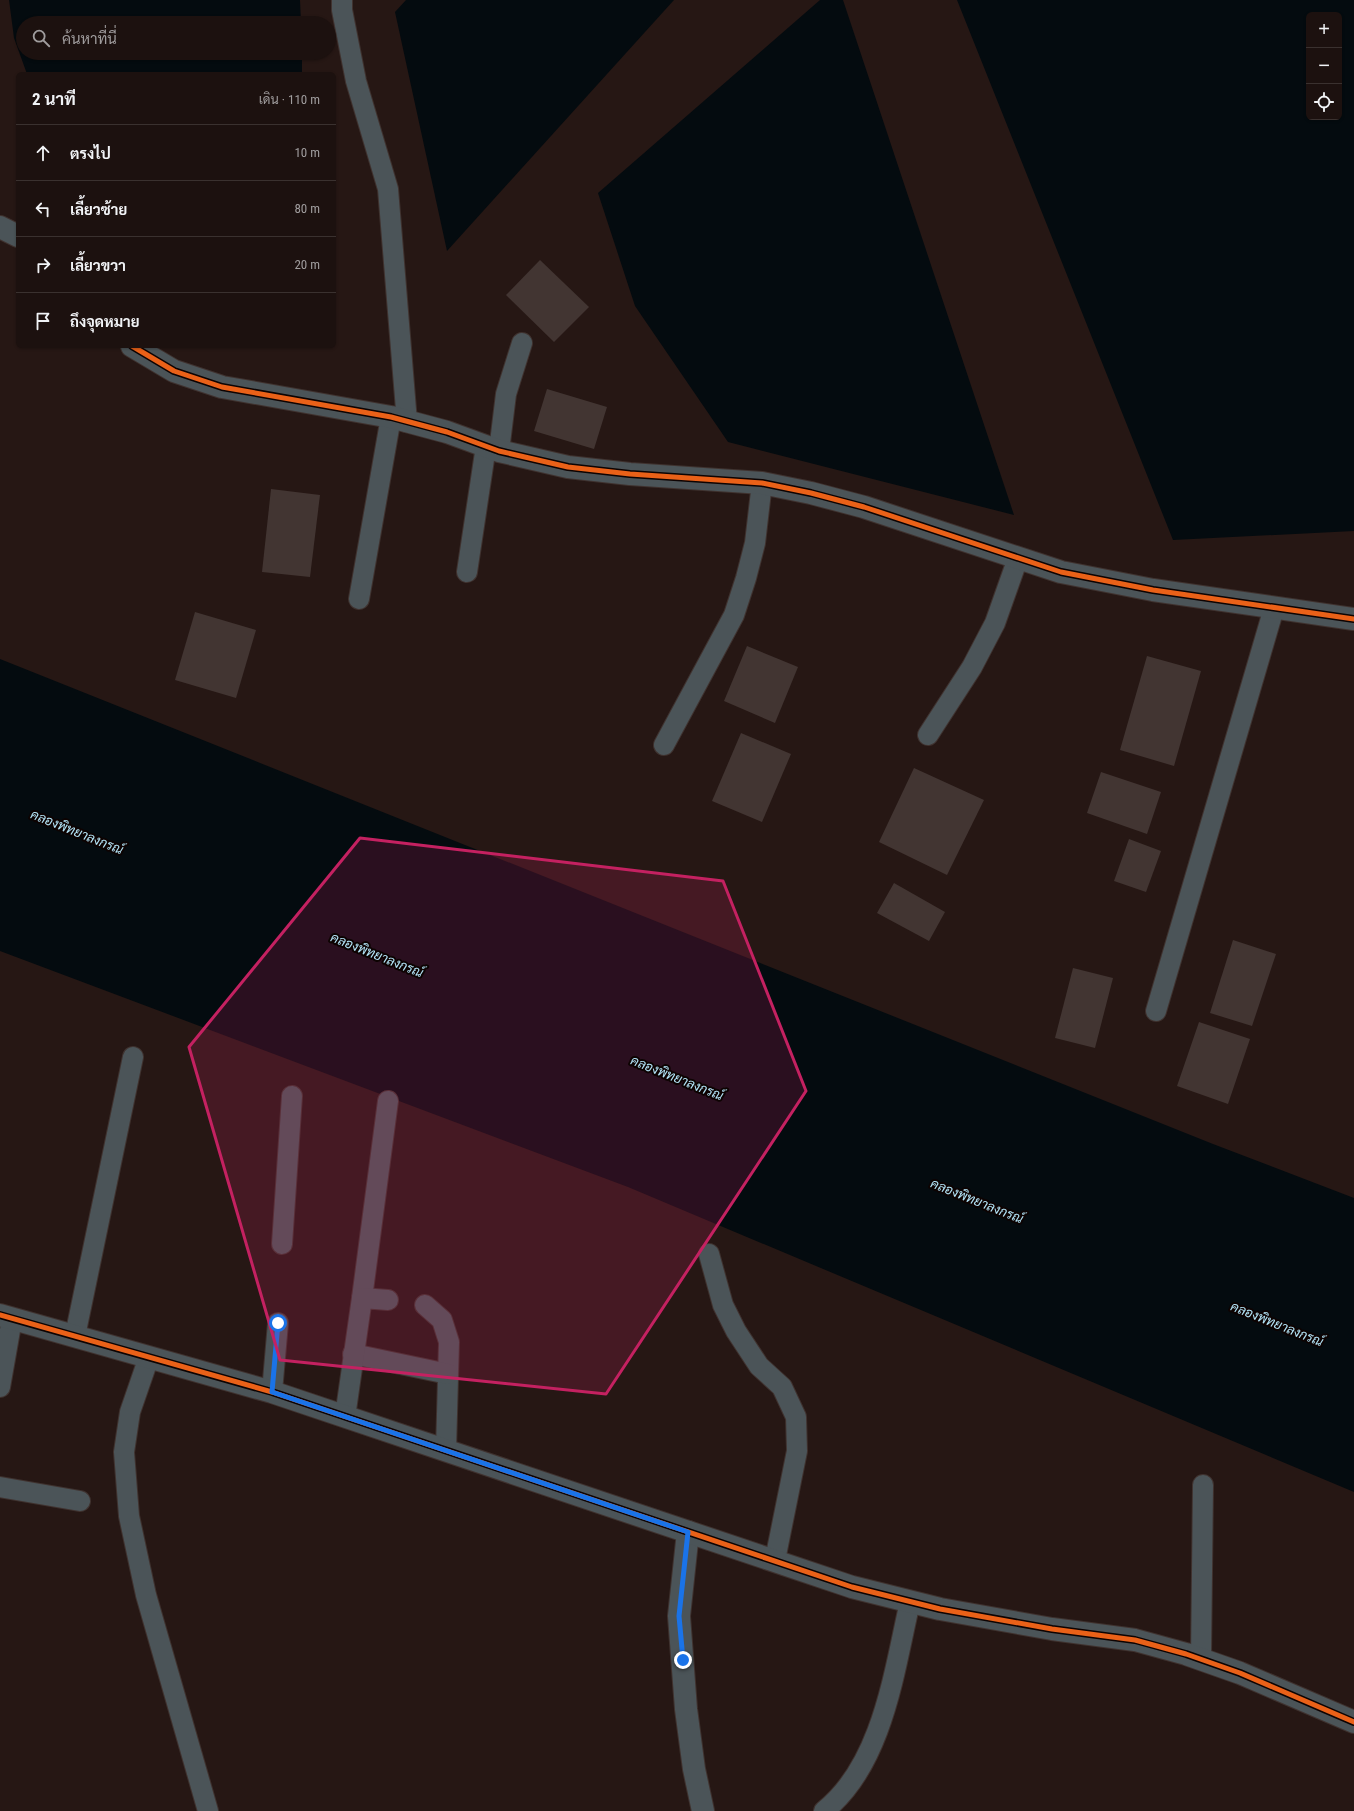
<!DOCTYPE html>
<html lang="th">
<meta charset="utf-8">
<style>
:root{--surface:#1c110f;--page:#251a18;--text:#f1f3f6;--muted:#a09d9e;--line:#3a312f}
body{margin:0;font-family:"Roboto Condensed",Sarabun,sans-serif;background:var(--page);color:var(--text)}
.controls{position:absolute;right:12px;top:12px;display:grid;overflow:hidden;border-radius:6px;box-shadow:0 1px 3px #0004}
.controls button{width:36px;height:36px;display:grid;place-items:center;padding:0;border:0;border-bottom:1px solid var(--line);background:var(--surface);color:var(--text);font:20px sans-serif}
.stop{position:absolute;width:12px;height:12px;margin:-9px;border:3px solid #1a73e8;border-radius:50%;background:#fff}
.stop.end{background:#1a73e8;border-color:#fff;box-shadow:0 1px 4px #0008}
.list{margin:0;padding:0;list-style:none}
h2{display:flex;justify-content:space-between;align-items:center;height:52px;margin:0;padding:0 16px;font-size:17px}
h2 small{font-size:13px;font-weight:400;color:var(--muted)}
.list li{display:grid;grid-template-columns:26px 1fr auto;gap:12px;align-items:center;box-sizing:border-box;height:56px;padding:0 16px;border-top:1px solid var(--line)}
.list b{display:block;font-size:15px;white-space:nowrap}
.list em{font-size:13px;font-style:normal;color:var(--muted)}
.icon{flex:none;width:22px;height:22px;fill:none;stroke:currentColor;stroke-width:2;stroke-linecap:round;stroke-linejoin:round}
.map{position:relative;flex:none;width:1354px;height:1811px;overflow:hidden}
.search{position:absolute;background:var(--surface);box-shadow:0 1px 3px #0004;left:16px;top:16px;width:320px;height:44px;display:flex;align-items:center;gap:10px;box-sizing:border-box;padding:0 14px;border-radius:22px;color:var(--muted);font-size:15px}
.panel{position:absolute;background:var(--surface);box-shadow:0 1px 3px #0004;left:16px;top:72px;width:320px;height:276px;border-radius:6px}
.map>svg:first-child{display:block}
.water{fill:#040b0f;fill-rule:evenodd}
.building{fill:#423532}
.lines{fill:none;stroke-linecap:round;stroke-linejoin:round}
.service-casing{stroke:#3f322f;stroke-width:22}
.minor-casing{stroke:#3f322f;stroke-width:24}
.tertiary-casing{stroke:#3f322f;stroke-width:24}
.service{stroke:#4b5458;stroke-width:20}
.minor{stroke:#4b5458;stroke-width:22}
.tertiary{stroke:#4b5458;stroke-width:22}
.cycleway-casing{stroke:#0d0302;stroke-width:8}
.cycleway{stroke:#ea6118;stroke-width:5}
.route{stroke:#1a73e8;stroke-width:5}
.marked{fill:#c42161;fill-opacity:0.2;stroke:#c42161;stroke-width:3;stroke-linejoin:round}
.labels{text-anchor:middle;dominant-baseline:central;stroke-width:4;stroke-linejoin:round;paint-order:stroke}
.water-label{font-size:13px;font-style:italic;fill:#b4e5f8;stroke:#0d0302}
</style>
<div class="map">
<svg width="1354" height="1811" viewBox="0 0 1354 1811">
<rect width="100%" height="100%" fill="#261714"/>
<g class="water">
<polygon points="9,0 300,0 301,23 23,23 23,53 302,53 302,74 27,74 14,38"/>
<polygon points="406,0 674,0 447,251 395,12"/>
<polygon points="820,0 843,0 1014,515 728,442 635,306 598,193"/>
<path d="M957 0H1354V531L1173 540ZM1309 15H1339V117H1309Z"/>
<polygon points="0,659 1213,1144 1354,1198 1354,1492 628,1187 0,951"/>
</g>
<g class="building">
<polygon points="540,260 589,307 554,342 506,295"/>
<polygon points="547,389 607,407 594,449 534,431"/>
<polygon points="271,489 320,495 310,577 262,572"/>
<polygon points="195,612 256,630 236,698 175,680"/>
<polygon points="747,646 798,667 775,723 724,701"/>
<polygon points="1147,656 1201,671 1174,766 1120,750"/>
<polygon points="741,733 791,754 762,822 712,801"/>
<polygon points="914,768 984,800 947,875 879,842"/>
<polygon points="1101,772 1161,792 1147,834 1087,813"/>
<polygon points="1129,839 1161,851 1146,892 1114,881"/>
<polygon points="894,883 945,912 929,941 877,913"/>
<polygon points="1233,940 1276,954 1252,1026 1210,1013"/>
<polygon points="1073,968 1113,978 1095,1048 1055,1038"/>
<polygon points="1199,1022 1250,1039 1228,1104 1177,1086"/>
</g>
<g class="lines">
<g class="service-casing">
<g id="service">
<polyline points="342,0 342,10 356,81 388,189 407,422"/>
<polyline points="499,451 506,394 522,343"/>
<polyline points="467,572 486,446"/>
<polyline points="359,599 391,417"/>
<polyline points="928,735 972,667 995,623 1018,558"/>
<polyline points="664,745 734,615 746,578 755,543 762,483"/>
<polyline points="1156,1011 1274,608"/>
<polyline points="282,1244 292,1096"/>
<polyline points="709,1254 723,1305 736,1331 759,1366 782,1387 796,1417 797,1451 775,1560"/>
<polyline points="362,1298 388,1101"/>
<polyline points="425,1305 442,1320 449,1342 446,1450"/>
<polyline points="75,1336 133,1057"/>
<polyline points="353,1354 448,1374"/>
<polyline points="149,1357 130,1412 124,1452 129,1516 146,1595 208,1811"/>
<polyline points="0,1387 12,1319"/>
<polyline points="272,1392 278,1323"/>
<polyline points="345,1417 362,1298 388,1300"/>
<polyline points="0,1487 80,1501"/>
<polyline points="1201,1659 1203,1485"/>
<path d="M824 1811C883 1764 894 1671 910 1602"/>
</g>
</g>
<g class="minor-casing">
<g id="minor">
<polyline points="0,227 18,236"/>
<polyline points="132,346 174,371 222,387 391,417 447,432 499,451 568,467 630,474 762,483 811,493 864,507 1061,572 1153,590 1354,619"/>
<polyline points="688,1532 679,1616 686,1709 694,1769 703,1811"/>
</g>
</g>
<g class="tertiary-casing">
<polyline id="tertiary" points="0,1315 272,1392 852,1587 940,1609 1052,1629 1135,1640 1186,1654 1240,1673 1354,1722"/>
</g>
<use href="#service" class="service"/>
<use href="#minor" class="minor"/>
<use href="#tertiary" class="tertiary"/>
<g class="cycleway-casing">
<g id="cycleway">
<polyline points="132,346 174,371 222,387 391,417 447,432 499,451 568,467 630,474 762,483 811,493 864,507 1061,572 1153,590 1354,619"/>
<polyline points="0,1315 272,1392 852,1587 940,1609 1052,1629 1135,1640 1186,1654 1240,1673 1354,1722"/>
</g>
</g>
<use href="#cycleway" class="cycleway"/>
</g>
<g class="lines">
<polyline class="route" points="278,1323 272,1392 688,1532 679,1616 683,1660"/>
</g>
<path class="marked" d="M360 838 723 881 806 1091 606 1394 280 1360 189 1047Z"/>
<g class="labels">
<g class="water-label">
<text transform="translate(77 832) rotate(22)">คลองพิทยาลงกรณ์</text>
<text transform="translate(377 955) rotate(22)">คลองพิทยาลงกรณ์</text>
<text transform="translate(677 1078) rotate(22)">คลองพิทยาลงกรณ์</text>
<text transform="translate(977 1201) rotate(22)">คลองพิทยาลงกรณ์</text>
<text transform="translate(1277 1324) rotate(22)">คลองพิทยาลงกรณ์</text>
</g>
</g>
</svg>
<div class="controls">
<button>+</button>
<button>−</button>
<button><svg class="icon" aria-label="locate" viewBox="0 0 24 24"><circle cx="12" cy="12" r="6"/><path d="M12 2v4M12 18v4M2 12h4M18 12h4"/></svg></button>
</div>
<div class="stop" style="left:278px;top:1323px"></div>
<div class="stop end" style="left:683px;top:1660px"></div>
<div class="search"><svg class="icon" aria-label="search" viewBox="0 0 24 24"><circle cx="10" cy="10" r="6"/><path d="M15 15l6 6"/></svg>ค้นหาที่นี่</div>
<section class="panel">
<h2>2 นาที<small>เดิน · 110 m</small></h2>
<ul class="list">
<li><svg class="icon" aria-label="ahead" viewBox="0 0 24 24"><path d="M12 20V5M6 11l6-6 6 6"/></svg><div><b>ตรงไป</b></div><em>10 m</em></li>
<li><svg class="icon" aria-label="left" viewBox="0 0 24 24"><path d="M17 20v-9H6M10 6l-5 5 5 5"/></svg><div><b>เลี้ยวซ้าย</b></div><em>80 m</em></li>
<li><svg class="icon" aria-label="right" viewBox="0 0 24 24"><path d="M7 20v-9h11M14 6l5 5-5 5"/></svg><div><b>เลี้ยวขวา</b></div><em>20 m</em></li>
<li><svg class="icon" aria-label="arrive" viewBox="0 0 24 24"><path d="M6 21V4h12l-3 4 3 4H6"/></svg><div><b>ถึงจุดหมาย</b></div></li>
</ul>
</section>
</div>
